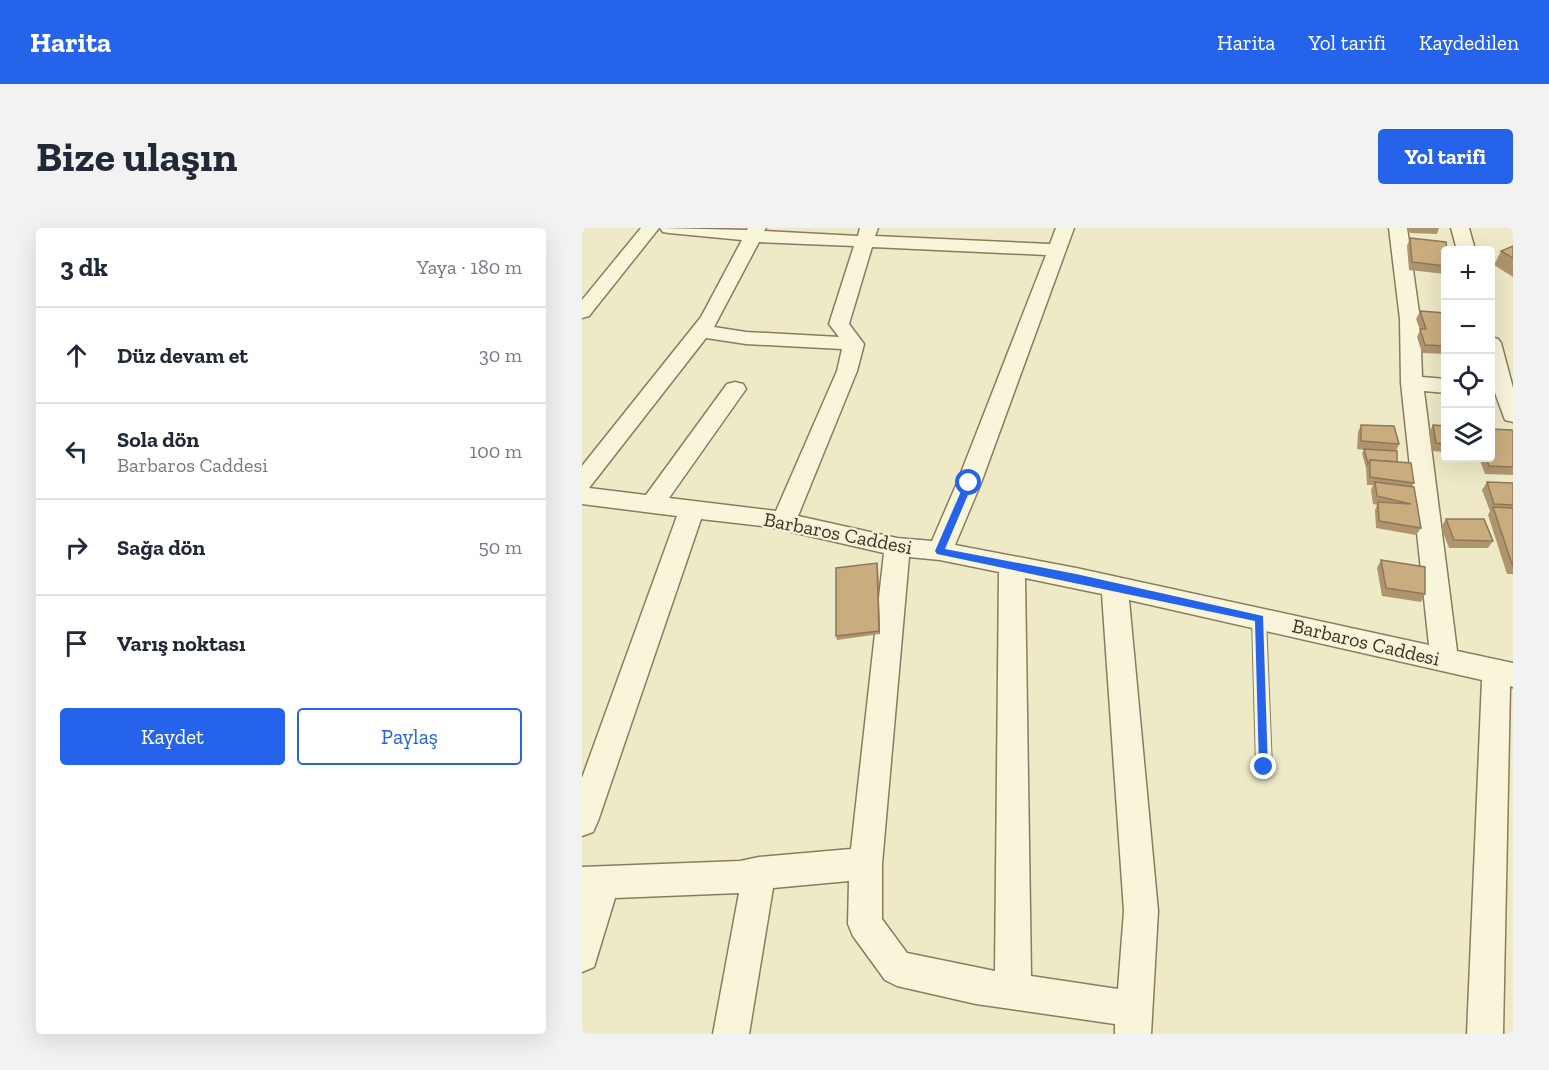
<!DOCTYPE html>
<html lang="tr">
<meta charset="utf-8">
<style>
:root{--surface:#fff;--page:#f2f2f3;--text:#1f2937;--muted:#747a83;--line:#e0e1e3;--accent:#2563eb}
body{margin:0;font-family:"Zilla Slab",serif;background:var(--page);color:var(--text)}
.controls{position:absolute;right:18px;top:18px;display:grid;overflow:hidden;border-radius:6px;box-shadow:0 6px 24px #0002}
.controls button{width:54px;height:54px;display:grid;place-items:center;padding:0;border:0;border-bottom:2px solid var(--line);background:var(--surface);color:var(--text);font:30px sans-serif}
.stop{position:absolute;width:18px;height:18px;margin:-14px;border:4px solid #2563eb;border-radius:50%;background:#fff}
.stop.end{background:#2563eb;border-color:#fff;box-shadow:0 2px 6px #0008}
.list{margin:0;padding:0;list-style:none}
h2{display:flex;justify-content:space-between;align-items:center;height:78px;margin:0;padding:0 24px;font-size:26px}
h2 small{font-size:20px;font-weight:400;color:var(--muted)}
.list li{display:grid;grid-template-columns:39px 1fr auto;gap:18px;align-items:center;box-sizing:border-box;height:96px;padding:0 24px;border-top:2px solid var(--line)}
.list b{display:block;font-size:22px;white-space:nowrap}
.list p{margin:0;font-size:20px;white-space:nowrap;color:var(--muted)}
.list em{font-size:20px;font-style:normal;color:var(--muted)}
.actions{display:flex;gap:12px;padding:18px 24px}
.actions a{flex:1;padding:14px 0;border:2px solid var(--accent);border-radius:6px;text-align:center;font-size:21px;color:var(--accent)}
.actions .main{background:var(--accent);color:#fff}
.icon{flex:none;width:33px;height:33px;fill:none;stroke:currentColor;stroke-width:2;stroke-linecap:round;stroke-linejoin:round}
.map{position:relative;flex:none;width:931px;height:806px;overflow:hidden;border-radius:6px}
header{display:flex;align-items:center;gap:36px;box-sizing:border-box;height:84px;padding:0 30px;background:var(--accent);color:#fff}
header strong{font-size:28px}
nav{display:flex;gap:33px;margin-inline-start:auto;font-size:21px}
.intro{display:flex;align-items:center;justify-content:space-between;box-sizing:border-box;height:144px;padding:0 36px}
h1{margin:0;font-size:42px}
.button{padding:15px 27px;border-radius:6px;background:var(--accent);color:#fff;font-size:21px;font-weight:700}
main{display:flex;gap:36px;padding:0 36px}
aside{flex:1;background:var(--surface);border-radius:6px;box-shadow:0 6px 24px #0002}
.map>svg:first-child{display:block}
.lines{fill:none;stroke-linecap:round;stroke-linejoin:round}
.service-casing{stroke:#897d5d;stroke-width:2}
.minor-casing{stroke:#897d5d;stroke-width:3}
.service{fill:#f8f5db;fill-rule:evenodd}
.minor{fill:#f8f5db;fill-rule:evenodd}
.wall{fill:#ae956d}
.shaded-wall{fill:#8d7959}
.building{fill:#caad7f;stroke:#8d7959;stroke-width:1.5}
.route{fill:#2563eb}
.labels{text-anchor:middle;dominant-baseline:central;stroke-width:4.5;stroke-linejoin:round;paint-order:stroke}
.street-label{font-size:20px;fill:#3a3221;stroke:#f5f2d8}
</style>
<header>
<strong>Harita</strong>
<nav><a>Harita</a><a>Yol tarifi</a><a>Kaydedilen</a></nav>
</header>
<div class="intro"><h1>Bize ulaşın</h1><a class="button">Yol tarifi</a></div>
<main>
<aside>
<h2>3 dk<small>Yaya · 180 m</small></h2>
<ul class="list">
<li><svg class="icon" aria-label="ahead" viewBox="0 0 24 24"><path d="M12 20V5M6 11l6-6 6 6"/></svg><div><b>Düz devam et</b></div><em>30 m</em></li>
<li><svg class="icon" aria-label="left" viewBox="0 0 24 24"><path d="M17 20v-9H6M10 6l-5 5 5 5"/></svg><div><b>Sola dön</b><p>Barbaros Caddesi</p></div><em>100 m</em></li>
<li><svg class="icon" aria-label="right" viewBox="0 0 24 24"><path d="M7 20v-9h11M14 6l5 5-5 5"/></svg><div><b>Sağa dön</b></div><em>50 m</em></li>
<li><svg class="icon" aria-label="arrive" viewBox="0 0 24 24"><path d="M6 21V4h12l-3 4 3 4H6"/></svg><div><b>Varış noktası</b></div></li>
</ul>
<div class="actions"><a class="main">Kaydet</a><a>Paylaş</a></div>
</aside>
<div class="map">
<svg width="931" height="806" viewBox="0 0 931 806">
<rect width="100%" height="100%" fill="#eeeac8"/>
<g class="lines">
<g class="service-casing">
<polygon id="service" points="677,385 682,386 684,390 690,539 687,544 682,546 677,544 674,539 670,390 672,386"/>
</g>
<g class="minor-casing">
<g id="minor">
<polygon points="59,0 77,0 7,88 0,90 0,72"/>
<path d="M78 0 165 2 166 0H184L182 3 276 8 278 0H296L293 8 468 16 474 0H492L399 255 373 317 494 340 847 417 819 155 818 91 807 0H825L838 91 840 149 864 151V165L842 163 875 423 931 435V459L928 458 921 806H885L900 452 547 372 576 683 569 806H533V796L394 776 315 758 303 752 271 708 266 696 267 653 191 660 167 806H131L157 665 33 670 12 739 0 744V639L158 633 177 629 269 621 302 325 188 299 119 291 16 593 11 604 0 608V550L95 288 0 276V238L119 89 160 12 87 5 81 4ZM177 14 272 18 247 96 257 109 164 104 132 99ZM290 19 464 27 375 255 350 313 315 310 216 288 275 143 282 116 267 96ZM124 110 164 116 260 121 255 143 194 283 87 270 164 161 161 156 153 154 145 156 64 267 7 260ZM327 329 358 332 417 344 413 743 325 725 300 691V636ZM443 350 520 366 542 683 536 761 449 748Z"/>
<polygon points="869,0 887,0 893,22 875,22"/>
<polygon points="909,109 916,111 919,115 931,160 931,194 923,192 909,154"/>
</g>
</g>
<use href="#service" class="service"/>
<use href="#minor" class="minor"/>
</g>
<g class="wall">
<polygon points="826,0 857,0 855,6 828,5"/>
<polygon points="828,10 864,22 863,46 827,42 825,18"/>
<polygon points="931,18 931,49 912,37 919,23"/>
<polygon points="838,83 864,86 864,126 840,125 835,109 838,102 834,91"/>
<polygon points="779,197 817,216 814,223 815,234 832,255 830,259 839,300 834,307 794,300 793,282 795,277 791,276 789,262 791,257 785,257 784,240 780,225 782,222 775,221 776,204"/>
<polygon points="851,197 864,198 864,224 850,223 847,205"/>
<polygon points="931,205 931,247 903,246 897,230 909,230"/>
<polygon points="905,254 931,255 931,346 925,346 906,287 908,283 900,262"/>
<polygon points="864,291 911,313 906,320 867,320 859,299"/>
<polygon points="799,332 843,366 839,374 800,368 795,340"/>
<polygon points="295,335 296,339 298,406 255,412 254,408"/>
</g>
<polygon class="shaded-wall" points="295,335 296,339 298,406 297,403"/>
<g class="building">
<polygon points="828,10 864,14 865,22 864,22 864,38 830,34"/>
<polygon points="931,18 931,30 919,23"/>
<polygon points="838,83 863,85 864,118 843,117 838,101 844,101"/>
<polygon points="779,197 812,198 817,216 779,213"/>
<polygon points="851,197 864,198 864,216 854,215"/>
<polygon points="909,201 930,202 931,205 931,239 907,238 904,230 909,230"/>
<polygon points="782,221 815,223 815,234 788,232 786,236"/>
<polygon points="788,232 829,235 832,255 788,249"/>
<polygon points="793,254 832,259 839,300 797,293 796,274 829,276 795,268"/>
<polygon points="905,254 931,255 931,277 912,276"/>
<polygon points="911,279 930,280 931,282 931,339"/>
<polygon points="864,291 902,291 911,313 872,312"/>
<polygon points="799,332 843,339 843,366 804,360"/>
<polygon points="295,335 297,403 254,408 254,340"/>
</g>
<polygon class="route" points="384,252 391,255 363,321 494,346 681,388 686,542 679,542 677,539 673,393 355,326 353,323"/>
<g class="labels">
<g class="street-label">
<text transform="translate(256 305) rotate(11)">Barbaros Caddesi</text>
<text transform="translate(784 414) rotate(13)">Barbaros Caddesi</text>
</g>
</g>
</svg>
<div class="controls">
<button>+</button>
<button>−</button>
<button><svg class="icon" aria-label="locate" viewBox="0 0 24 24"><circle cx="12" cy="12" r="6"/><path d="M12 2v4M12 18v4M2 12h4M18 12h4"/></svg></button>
<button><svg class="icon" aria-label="layers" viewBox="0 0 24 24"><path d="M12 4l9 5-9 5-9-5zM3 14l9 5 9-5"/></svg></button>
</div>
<div class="stop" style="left:387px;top:255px"></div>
<div class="stop end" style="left:682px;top:539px"></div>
</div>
</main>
